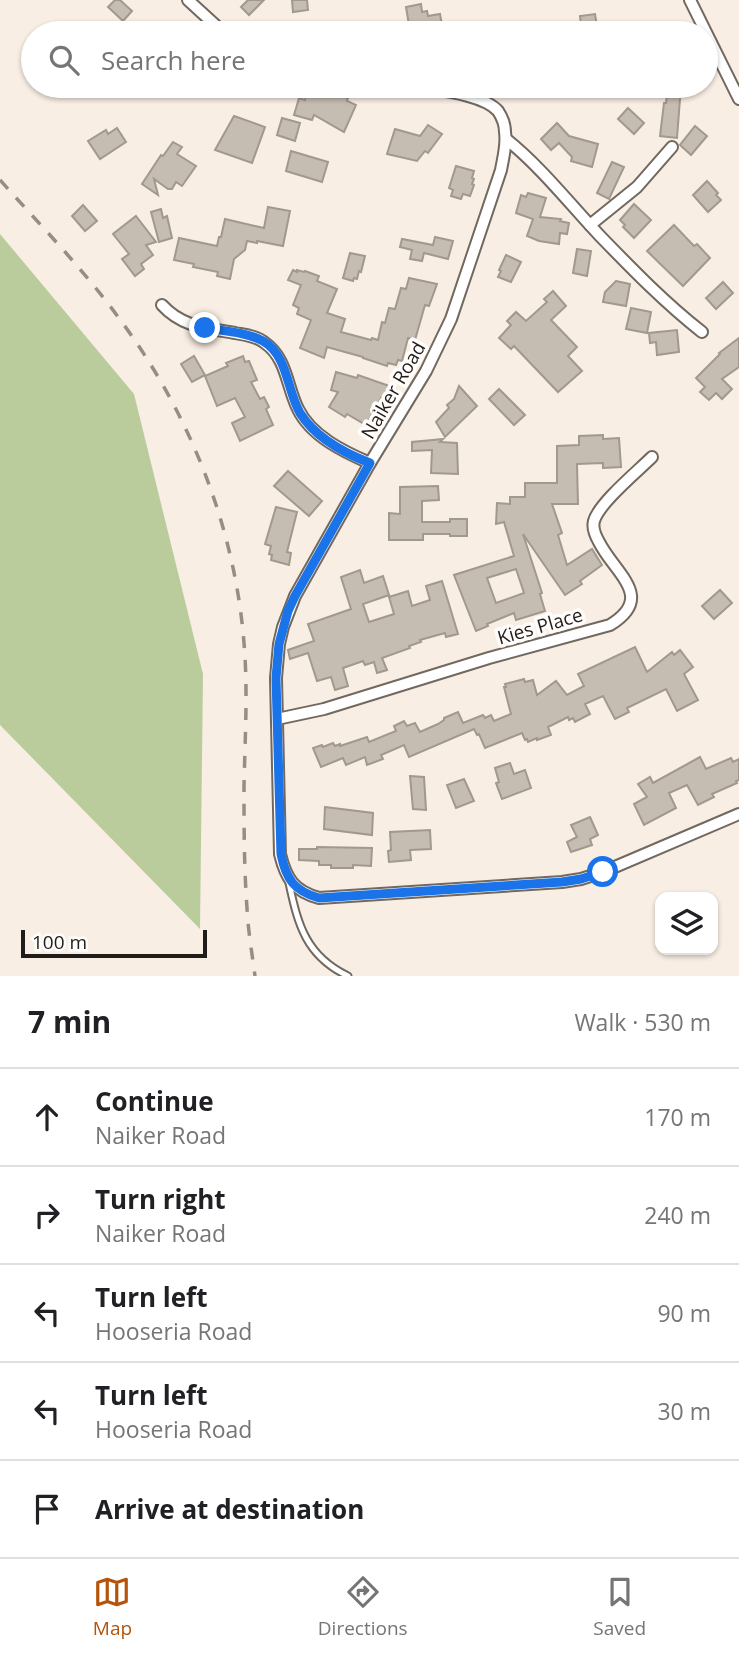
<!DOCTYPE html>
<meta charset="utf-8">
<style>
:root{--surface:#fff;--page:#f2f2f2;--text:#202124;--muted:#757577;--line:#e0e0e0;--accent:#b45309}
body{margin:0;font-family:"Open Sans",sans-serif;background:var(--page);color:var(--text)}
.controls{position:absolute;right:21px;bottom:21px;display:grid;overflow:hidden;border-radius:14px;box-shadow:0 2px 5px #0004}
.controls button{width:63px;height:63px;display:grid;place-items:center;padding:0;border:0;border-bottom:2px solid var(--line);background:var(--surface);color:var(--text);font:35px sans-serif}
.scale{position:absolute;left:21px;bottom:18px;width:186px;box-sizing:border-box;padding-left:7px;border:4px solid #201c19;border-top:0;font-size:19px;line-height:24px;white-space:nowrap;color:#201c19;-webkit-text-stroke:5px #fffdfb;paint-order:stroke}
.stop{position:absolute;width:21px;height:21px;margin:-16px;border:5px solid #1a73e8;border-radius:50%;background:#fff}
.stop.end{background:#1a73e8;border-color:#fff;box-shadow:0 2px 7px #0008}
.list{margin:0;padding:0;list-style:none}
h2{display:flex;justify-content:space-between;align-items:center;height:91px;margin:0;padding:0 28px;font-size:30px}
h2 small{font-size:23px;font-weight:400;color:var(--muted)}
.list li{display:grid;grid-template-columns:46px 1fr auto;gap:21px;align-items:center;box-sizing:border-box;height:98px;padding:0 28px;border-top:2px solid var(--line)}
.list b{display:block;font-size:26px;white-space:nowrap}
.list p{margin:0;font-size:23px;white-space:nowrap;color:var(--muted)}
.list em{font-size:23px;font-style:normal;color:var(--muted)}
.icon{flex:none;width:38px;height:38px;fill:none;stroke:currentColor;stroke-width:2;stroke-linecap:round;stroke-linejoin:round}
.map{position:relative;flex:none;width:739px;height:976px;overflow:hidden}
.search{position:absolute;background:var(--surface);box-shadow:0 2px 5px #0004;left:21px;right:21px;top:21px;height:77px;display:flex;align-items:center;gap:18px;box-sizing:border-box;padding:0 24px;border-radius:38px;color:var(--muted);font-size:26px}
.sheet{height:581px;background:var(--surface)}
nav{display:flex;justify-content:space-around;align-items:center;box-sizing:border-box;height:98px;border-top:2px solid var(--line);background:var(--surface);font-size:19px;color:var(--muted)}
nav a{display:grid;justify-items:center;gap:4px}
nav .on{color:var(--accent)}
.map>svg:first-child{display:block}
.green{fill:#bbcc9c}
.building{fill:#c6bdb2;stroke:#a1988e;stroke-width:2;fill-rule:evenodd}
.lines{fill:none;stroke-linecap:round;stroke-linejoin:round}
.lane-casing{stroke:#71685f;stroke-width:9}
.street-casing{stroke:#71685f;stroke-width:14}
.lane{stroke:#fff;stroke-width:5}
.street{stroke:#fff;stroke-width:10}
.rail{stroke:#958e87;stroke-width:3.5;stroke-dasharray:12 12;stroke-linecap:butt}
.route{stroke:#1a73e8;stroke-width:9}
.labels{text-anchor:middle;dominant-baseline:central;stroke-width:7;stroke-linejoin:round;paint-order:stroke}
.street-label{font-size:19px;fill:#201c19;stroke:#fffdfb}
</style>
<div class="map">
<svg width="739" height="976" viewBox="0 0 739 976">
<rect width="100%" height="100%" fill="#f8eee4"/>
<polygon class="green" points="0,234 134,394 203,674 200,929 0,725"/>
<g class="building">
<polygon points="115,0 120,0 132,11 123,21 108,7"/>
<polygon points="248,0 264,0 249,15 241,7"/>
<polygon points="292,0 307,0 308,10 293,12"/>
<polygon points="421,4 422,12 427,11 428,16 440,14 443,30 427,33 425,22 409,25 406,7"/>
<polygon points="595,14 598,33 563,33 563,27 581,25 580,16"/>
<polygon points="668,86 681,86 677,138 660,136 664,103 666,103"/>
<polygon points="308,88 348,98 347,101 356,105 344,132 314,115 312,120 294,115 299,98 305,100"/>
<polygon points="628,108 644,123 634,134 618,119"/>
<polygon points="234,116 265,127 252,163 215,150"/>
<polygon points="282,118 300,123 295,141 277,135"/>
<polygon points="557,123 569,136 598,144 592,167 571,161 572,157 559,143 551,150 541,139"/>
<polygon points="428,125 442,134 428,153 425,151 417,161 387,154 395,129 420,136"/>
<polygon points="695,126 707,136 691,155 680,145"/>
<polygon points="117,128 126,142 100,159 88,141 106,130 108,134"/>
<polygon points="173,142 182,147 177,154 196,166 182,186 176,182 172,189 168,189 154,179 158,195 142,184 161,155 163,156"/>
<polygon points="291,151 328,162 322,182 286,171"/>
<polygon points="612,162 624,167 609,199 597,193"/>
<polygon points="456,166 474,171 472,178 474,179 472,184 474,185 470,196 463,194 461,199 451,196 453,190 449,188"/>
<polygon points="707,181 718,193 716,195 721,200 708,212 693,195"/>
<polygon points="528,193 546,198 540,217 561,219 560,221 569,223 567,234 560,233 559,244 539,241 527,236 533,219 516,213 521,195 526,197"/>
<polygon points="634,204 651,220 634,238 623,227 625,225 620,220"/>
<polygon points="83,205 97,221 85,231 72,216"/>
<polygon points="268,207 290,211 283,246 257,241 257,243 247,241 245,250 234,259 230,279 217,276 218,272 193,267 194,264 174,260 179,238 217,246 219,237 221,237 225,219 264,228"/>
<polygon points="161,209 163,218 167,216 172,238 159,242 151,212"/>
<polygon points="136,216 156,242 146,245 153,255 141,264 144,269 135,276 122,259 129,254 113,234"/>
<polygon points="674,225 694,246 697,244 710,258 683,286 647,251"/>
<polygon points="435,237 453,241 448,259 424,253 422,261 410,259 412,250 400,247 402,239 433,245"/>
<polygon points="577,249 591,251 587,276 573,273"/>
<polygon points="350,253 365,256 361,272 359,271 357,279 354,278 353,281 343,278"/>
<polygon points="506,255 521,262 511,282 498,277 501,271 499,270"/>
<polygon points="293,270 297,272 297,270 304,272 305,271 319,276 317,281 337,289 327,313 345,319 341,332 371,340 372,338 378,340 382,322 385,323 389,308 395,309 401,288 406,289 409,278 437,284 429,306 425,305 415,340 408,338 402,361 398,360 396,365 388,363 387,366 363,358 363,357 327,347 324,358 300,348 311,320 297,314 299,308 293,305 301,285 288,280"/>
<polygon points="616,281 630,284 626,306 603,302 605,292"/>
<polygon points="723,282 733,293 716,309 706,298"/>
<polygon points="553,291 566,306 551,320 577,347 568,356 582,371 558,392 514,346 511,349 499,338 511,325 507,321 516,312 526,321 547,302 544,299"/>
<polygon points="631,308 651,312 647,333 626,329"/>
<polygon points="677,330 679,352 657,355 656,342 650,343 649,333"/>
<polygon points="739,338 739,367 722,379 732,389 722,399 716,393 709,400 700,392 705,387 696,378 720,354 719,353"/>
<polygon points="194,356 205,375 192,382 181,364"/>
<polygon points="243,356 245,362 249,361 257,380 251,382 260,399 264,397 269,407 266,409 273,425 240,441 232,423 245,417 235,398 217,406 205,376 228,366 226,363"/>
<polygon points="336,372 357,378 358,375 395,388 394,389 397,390 396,393 398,393 395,403 381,398 366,425 347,414 345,417 329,407 338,392 331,390"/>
<polygon points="459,386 477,406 445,437 436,422 449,408 447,405 454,399"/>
<polygon points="499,389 525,415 514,425 489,399"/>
<path d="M603 435V439L619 438 621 467 603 468V463L577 464 578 504H552L562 533 558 535 567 565 592 549 602 565 580 581 582 584 565 595 523 534 542 593 540 594 545 611 516 620 514 613 487 624 488 626 476 631 454 575 514 556 504 522 496 524 497 503 510 504V497H525V483H557V446L579 445V436ZM516 569 524 593 496 603 487 578Z"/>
<polygon points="443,439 440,442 457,443 458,474 431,473 432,450 412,451 412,442"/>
<polygon points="288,471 322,501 309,516 274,486"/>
<polygon points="438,486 439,500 422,501 422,522 450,522 450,519 467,519 467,536 450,536 450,534 423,534 423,540 389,540 389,513 400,514 400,487"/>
<polygon points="276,507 297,512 287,552 291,553 289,565 271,560 272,555 269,554 271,546 265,544"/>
<polygon points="360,570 364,583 383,576 389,595 363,604 369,622 394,614 389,597 408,591 412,606 430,600 426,586 442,581 458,634 446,637 445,633 420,640 421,642 409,646 410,648 382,658 387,670 377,673 374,662 365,665 363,661 343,668 348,686 335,690 331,677 317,681 308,653 290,659 288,650 314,641 308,624 351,609 341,577"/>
<polygon points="720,590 732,603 714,619 702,606"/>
<polygon points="635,647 647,672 672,652 674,655 680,650 693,667 684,674 698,700 677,711 666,689 627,708 629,712 615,719 603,696 585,704 590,714 575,722 573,718 569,720 568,717 548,727 551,735 537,740 537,738 528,742 527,739 525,740 522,733 485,748 479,734 477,735 474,729 409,757 404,745 381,755 383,759 367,765 365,757 346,765 343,758 321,767 313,748 322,745 323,747 333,743 335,746 340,744 340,746 367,737 369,742 396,731 394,726 404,721 407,726 415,723 420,732 438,724 444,720 444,718 458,712 463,723 483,715 485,718 491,715 494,721 511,714 504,687 506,687 505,684 524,679 525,682 533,680 537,695 556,681 567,695 584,686 578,674"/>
<polygon points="700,757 706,769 731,758 733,762 739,759 739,780 736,781 737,783 712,794 714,797 698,805 687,785 669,793 676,808 644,825 634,804 647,797 638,784 650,777 653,783"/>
<polygon points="510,763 514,774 525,770 531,788 502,799 496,783 499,782 495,768"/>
<polygon points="410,776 424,777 426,810 413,809"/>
<polygon points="464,779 474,801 456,808 447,785"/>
<polygon points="325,807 373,813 372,835 324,829"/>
<polygon points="590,817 598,835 590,839 592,845 571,852 567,842 577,837 571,825"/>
<polygon points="430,830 431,849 410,850 411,860 389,862 388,851 391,850 390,832"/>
<polygon points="317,847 372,848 371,866 353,865 353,868 331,868 331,865 319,865 319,861 299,860 299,849 317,849"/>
</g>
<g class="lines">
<g class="lane-casing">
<path id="lane" d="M289 883C298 925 306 956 348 976"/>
</g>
<g class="street-casing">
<g id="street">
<polyline points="188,0 224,33"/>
<polyline points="690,0 739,99"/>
<path d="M414 86C436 90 483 94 498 111 502 117 505 125 505 132 507 145 503 158 501 170L451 319 426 371 370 463 295 596 283 627 279 644 276 678 280 854C286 879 294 891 319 898L562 882 581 879 603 872 739 814"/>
<path d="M506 139C541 167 569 203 600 236 632 269 665 303 702 332"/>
<polyline points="590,225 637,187 672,147"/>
<path d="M162 305C182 327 206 328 235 333 245 335 257 336 265 343 287 358 287 388 298 409 311 436 344 452 370 463"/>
<path d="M277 719 324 709 489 658 610 625C656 597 615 574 599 542 595 535 592 528 594 521 599 503 638 471 652 457"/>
</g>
</g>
<use href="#lane" class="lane"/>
<use href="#street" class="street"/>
<path class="rail" d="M0 180C42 227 87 273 124 325 191 417 235 529 244 643 248 690 245 738 244 786 244 826 244 867 247 908 248 930 252 953 255 976"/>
</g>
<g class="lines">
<path class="route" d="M205 328C223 331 246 332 263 341 288 355 287 391 300 413 315 437 344 453 370 463L295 596 288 611 279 644 276 678 281 854C286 879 294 891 319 898L562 882 581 879 603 872"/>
</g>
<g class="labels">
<g class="street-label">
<text transform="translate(393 390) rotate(-60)">Naiker Road</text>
<text transform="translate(540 626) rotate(-16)">Kies Place</text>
</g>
</g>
</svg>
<div class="controls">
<button><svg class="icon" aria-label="layers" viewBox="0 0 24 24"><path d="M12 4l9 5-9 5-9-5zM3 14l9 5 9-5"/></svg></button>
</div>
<div class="scale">100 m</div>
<div class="stop" style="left:603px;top:872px"></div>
<div class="stop end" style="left:205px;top:328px"></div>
<div class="search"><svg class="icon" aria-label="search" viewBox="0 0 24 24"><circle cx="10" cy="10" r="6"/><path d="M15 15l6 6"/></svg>Search here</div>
</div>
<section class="sheet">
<h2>7 min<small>Walk · 530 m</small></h2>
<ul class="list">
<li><svg class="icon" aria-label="ahead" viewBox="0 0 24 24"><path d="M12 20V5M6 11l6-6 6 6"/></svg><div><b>Continue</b><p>Naiker Road</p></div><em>170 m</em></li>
<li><svg class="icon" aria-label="right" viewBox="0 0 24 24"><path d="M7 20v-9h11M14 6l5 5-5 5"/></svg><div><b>Turn right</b><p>Naiker Road</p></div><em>240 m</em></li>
<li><svg class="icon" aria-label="left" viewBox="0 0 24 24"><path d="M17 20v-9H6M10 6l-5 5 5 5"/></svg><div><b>Turn left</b><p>Hooseria Road</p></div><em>90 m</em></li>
<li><svg class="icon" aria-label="left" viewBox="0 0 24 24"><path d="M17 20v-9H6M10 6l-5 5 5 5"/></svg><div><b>Turn left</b><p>Hooseria Road</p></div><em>30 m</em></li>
<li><svg class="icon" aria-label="arrive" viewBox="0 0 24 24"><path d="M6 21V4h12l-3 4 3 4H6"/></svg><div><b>Arrive at destination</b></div></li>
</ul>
</section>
<nav>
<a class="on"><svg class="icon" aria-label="map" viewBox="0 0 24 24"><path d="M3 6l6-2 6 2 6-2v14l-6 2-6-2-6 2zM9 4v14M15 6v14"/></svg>Map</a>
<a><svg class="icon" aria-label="directions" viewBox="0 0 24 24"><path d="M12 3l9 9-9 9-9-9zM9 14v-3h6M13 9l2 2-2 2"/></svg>Directions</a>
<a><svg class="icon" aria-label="saved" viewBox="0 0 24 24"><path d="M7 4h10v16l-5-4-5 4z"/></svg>Saved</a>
</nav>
